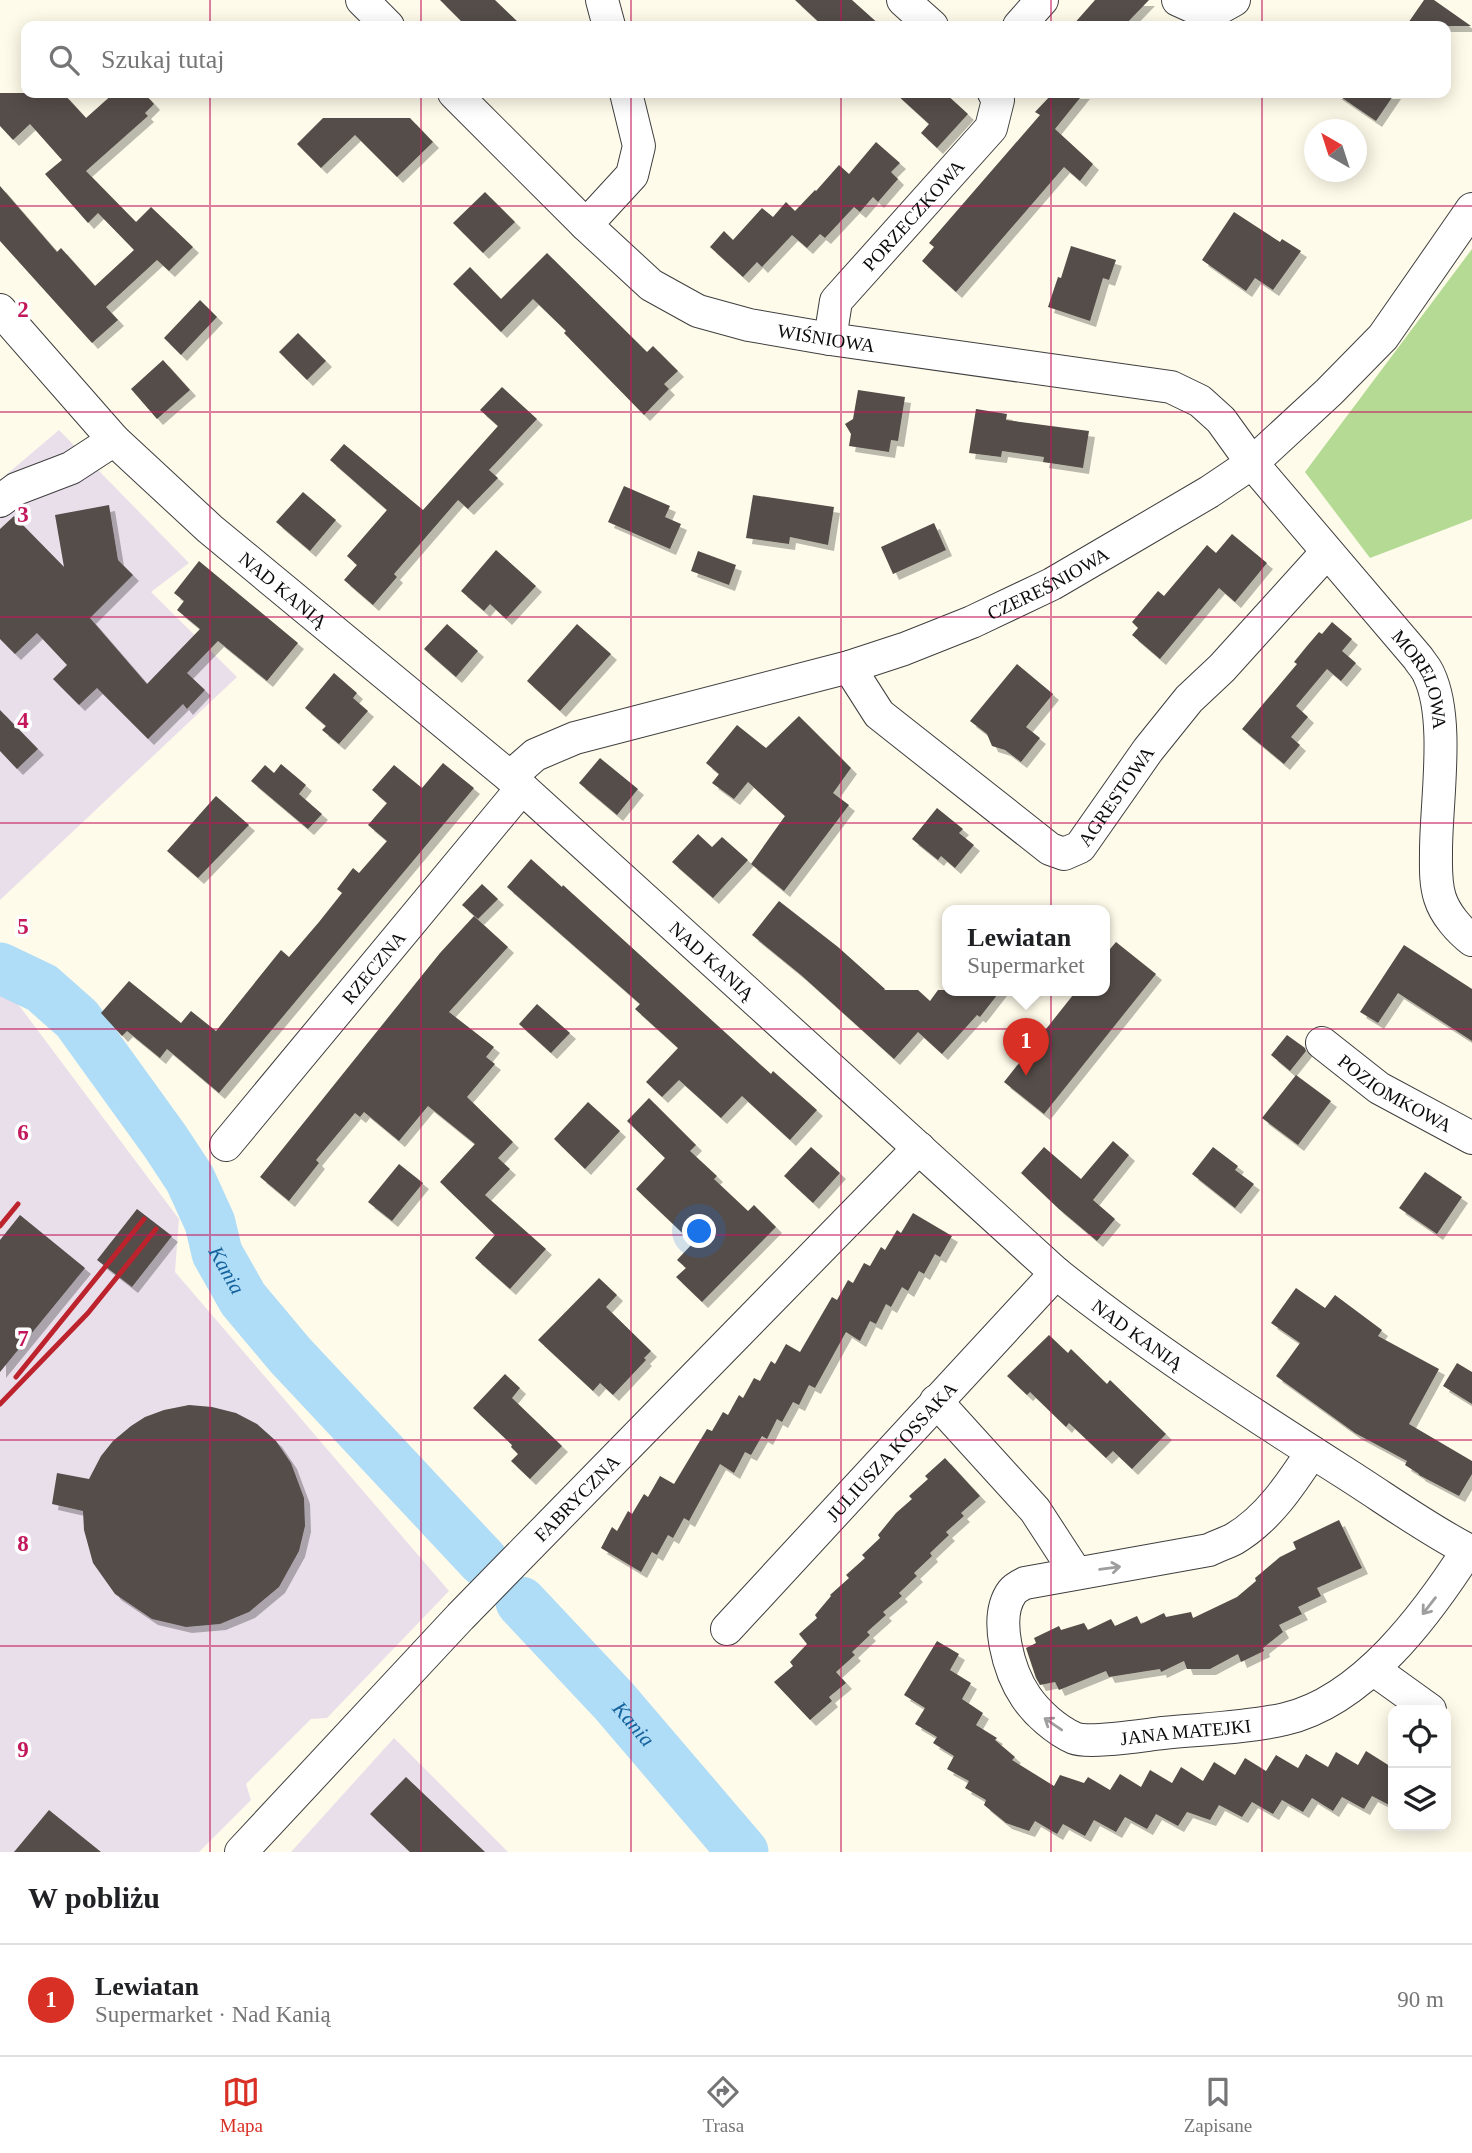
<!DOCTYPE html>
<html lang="pl">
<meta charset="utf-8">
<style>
:root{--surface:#fff;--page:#f6f6f6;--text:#202124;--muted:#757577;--line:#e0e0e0;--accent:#d93025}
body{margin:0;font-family:"Times New Roman",serif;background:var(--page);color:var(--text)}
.controls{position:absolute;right:21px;bottom:21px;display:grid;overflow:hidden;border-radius:14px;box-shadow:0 4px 18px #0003}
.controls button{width:63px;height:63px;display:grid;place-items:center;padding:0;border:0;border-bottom:2px solid var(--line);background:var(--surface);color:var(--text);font:35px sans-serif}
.compass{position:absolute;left:1304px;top:119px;width:63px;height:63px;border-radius:50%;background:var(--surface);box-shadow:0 4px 18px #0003;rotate:321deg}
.you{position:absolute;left:700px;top:1232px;width:24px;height:24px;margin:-18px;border:5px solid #fff;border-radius:50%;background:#1a73e8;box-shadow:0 0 0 10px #1a73e833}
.badge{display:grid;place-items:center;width:46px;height:46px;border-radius:50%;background:var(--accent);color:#fff;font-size:23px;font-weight:700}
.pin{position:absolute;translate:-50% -58px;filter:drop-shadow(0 2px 4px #0008)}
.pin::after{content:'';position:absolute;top:37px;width:24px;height:21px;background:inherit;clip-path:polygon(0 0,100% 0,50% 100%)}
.popup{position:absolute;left:942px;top:905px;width:168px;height:91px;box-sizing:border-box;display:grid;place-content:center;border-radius:14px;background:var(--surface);filter:drop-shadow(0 2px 5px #0005);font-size:23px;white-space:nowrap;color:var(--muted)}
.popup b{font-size:26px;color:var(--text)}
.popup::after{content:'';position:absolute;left:50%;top:100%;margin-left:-14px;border:14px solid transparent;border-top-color:var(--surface)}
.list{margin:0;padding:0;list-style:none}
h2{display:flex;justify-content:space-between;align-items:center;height:91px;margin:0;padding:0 28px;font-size:30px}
h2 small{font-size:23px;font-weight:400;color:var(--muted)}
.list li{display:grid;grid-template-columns:46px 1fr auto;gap:21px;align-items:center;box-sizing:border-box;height:112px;padding:0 28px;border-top:2px solid var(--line)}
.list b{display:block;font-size:26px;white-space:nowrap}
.list p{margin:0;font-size:23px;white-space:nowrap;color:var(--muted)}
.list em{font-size:23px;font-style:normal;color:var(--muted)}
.icon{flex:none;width:38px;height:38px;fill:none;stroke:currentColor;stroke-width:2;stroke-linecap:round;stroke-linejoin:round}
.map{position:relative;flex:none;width:1472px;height:1852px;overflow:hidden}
.search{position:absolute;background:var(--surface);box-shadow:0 4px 18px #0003;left:21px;right:21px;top:21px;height:77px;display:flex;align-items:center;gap:18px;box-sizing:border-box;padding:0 24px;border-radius:14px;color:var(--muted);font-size:26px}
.sheet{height:203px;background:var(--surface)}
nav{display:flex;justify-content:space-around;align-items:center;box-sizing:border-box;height:98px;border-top:2px solid var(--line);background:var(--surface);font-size:19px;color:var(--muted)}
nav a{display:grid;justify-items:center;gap:4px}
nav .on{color:var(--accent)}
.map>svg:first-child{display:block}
.industrial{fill:#e9dfeb}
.forest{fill:#b4da94}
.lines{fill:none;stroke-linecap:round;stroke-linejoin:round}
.river{stroke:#afdcf6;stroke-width:51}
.building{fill:#544d48;filter:url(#shadow)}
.minor-casing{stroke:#3f3f3f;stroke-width:34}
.minor{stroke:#fff;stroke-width:32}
.rail{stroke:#bc232c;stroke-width:5}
.oneway{stroke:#9e9e9e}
.grid{fill:none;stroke:#c2185b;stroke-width:2;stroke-opacity:0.55}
.labels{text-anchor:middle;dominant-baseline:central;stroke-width:7;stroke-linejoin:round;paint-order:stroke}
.street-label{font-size:19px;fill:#0c0c0c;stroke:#fff}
.water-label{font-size:21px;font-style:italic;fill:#15639d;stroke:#fff}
.grid-label{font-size:23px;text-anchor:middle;font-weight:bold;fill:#c2185b;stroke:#fff;stroke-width:7;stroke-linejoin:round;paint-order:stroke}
</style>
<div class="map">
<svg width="1472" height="1852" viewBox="0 0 1472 1852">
<defs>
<filter id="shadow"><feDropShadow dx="6" dy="6" stdDeviation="0" flood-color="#0004"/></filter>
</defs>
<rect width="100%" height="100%" fill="#fffbea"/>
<g class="industrial">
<polygon points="59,430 189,563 151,592 237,677 0,900 0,480"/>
<polygon points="0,991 12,996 179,1219 175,1272 449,1591 327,1718 311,1719 246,1784 251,1800 199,1852 0,1852"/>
<polygon points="394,1738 508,1852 291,1852"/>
</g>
<polygon class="forest" points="1472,249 1472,519 1370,558 1305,472"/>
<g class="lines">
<g class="river">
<path id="s1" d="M0 968 42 988 77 1019 165 1141 190 1179 210 1223 217 1253 243 1299 290 1355 483 1561"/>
<path id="s2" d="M521 1602 614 1701 743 1852"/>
</g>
</g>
<g class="building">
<polygon points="440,0 495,0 522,26 466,26"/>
<polygon points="795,0 852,0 881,26 823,26"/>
<polygon points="1095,0 1149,0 1124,26 1072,26"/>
<polygon points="1424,0 1434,0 1471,26 1406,26"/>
<polygon points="0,93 63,93 86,118 114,93 144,93 154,104 145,113 148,116 86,171 136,222 151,207 193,247 169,271 157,260 106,307 118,320 92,343 0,241 0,186 57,252 61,248 95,286 134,250 98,213 88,223 45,174 62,160 30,124 13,140 0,126"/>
<polygon points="895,93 945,93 968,114 937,148 921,133 929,124"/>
<polygon points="1053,93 1084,93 1055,129 1093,164 1080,181 1064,167 956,292 922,261 934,247 929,243 1040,115 1035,112"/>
<polygon points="1335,93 1395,93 1376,121"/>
<polygon points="323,118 410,118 433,142 397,177 355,135 321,168 297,144"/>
<polygon points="876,142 900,163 891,172 898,179 878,202 873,197 860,212 854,207 825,238 820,234 807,248 792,235 762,267 757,262 743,277 710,247 724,231 733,240 762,208 773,217 786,202 795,211 815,190 816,191 839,165 849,174"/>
<polygon points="485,192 515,222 483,253 453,223"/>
<polygon points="1234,212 1280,242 1282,239 1301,251 1273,290 1255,278 1246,291 1202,260"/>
<polygon points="1071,246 1116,260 1109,280 1103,278 1090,321 1048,307 1058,277 1061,278"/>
<polygon points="547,253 647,352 653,346 678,371 664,384 669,389 644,415 564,333 566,331 533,299 501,332 453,284 470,267 501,299"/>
<polygon points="200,300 217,317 181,355 164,338"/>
<polygon points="298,333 326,361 307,380 279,352"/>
<polygon points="163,360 190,390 157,419 131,389"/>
<polygon points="502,387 537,419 489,470 498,478 468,509 458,500 394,574 397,577 373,605 344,580 357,565 347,556 387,510 330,460 344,444 423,510 498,426 480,410"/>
<polygon points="858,390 905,397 898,441 891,440 889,452 849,446 851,434 845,424 853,419"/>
<polygon points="976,409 1007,414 1006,420 1089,431 1083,468 1043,462 1044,457 1002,451 1001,457 969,453"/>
<polygon points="624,486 670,506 665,517 681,524 670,549 608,522"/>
<polygon points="303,492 336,520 310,551 276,522"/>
<polygon points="753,495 834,507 828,545 790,537 789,544 746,538"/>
<polygon points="109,505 118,560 133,575 90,618 147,684 200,629 177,610 184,601 174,593 199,561 298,643 267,681 218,641 187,673 205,690 187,709 183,704 148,739 97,688 79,705 53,679 67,665 37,633 15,654 0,639 0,529 14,516 64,567 55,515"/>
<polygon points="934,523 946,550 893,574 881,547"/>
<polygon points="1232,534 1267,563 1235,602 1219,588 1160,659 1132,635 1138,628 1132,622 1158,591 1164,596 1207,545 1216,553"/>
<polygon points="496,550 536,586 506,619 490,604 484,611 461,591"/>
<polygon points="698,551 736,565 729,585 691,571"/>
<polygon points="1332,622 1352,639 1342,651 1356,663 1341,681 1327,669 1296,706 1308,717 1291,737 1300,745 1284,764 1242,729 1297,664 1294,662 1307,646 1319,632 1322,634"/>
<polygon points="447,624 478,651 456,677 424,649"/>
<polygon points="577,624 611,654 560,711 527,681"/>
<polygon points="1017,664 1053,694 1026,727 1040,738 1021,762 1005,750 992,746 987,734 970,721"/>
<polygon points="334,673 357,693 353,698 368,711 339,744 322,730 326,726 305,708"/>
<polygon points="0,710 38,749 17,769 0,751"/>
<polygon points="799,716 851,768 833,793 849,805 784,891 751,864 785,816 748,782 734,799 712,783 719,774 706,763 737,725 766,748"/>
<polygon points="600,758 638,789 617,815 579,783"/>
<polygon points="443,763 474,788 219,1093 167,1049 160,1058 127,1031 122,1036 101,1013 129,981 181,1023 191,1011 216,1031 281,950 289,957 319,922 342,893 337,889 353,868 359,873 387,841 368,825 387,803 372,790 394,765 422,788"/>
<polygon points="281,764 306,785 299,794 322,814 308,829 251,781 265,765 274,773"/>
<polygon points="216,796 249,825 198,878 167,851"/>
<polygon points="937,808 963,829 959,833 974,845 955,868 941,856 938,860 912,839"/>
<polygon points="698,834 712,847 722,837 748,860 713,898 672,862"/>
<polygon points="531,859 562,887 563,885 771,1074 773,1071 817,1110 790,1140 742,1096 721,1118 679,1080 662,1097 646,1082 678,1048 635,1009 640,1004 507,887"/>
<polygon points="482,884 498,899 478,919 462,905"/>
<polygon points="779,901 838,947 885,989 884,990 918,990 930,1001 938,990 1001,990 980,1017 977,1015 942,1054 918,1032 894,1059 801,975 752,935"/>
<polygon points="474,916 508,947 449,1012 494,1047 486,1057 495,1064 467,1097 513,1142 498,1158 510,1169 485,1195 546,1249 510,1289 475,1258 495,1235 440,1182 475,1144 428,1106 399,1141 364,1112 360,1117 355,1113 316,1160 319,1163 289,1201 260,1177 440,953"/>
<polygon points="1116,942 1156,974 1044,1114 1004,1082 1077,990 1105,990 1105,955"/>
<polygon points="1404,945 1472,989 1472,1041 1398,993 1378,1023 1360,1012"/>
<polygon points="537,1004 570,1033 551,1053 519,1024"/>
<polygon points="1287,1035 1305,1048 1306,1051 1290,1071 1271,1055"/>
<polygon points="1296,1075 1331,1101 1298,1145 1262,1118"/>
<polygon points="649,1098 696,1145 690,1151 717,1176 714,1179 748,1211 754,1205 776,1227 702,1302 676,1277 686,1268 677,1260 693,1243 636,1189 665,1158 627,1121"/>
<polygon points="588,1102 620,1131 585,1169 554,1139"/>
<polygon points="1113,1141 1129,1155 1093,1200 1115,1219 1097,1241 1059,1209 1021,1173 1044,1147 1081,1179"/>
<polygon points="811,1147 840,1173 813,1203 784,1176"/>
<polygon points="1213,1147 1238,1166 1235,1170 1254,1184 1235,1208 1192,1174"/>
<polygon points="399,1164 423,1183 392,1221 368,1202"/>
<polygon points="1425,1172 1462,1197 1437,1234 1399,1208"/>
<polygon points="137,1209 172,1236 132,1287 97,1260"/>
<polygon points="913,1213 952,1236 940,1257 935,1254 924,1274 919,1271 908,1291 902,1287 891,1307 886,1304 876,1324 870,1321 860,1341 846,1332 815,1388 809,1385 799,1405 793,1402 782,1422 777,1419 767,1439 762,1436 751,1455 745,1452 734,1473 720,1464 689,1521 684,1518 673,1538 668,1535 657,1555 652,1552 641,1572 601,1548 612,1527 617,1531 628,1511 632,1514 644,1494 648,1497 660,1476 674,1484 707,1429 712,1431 723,1412 728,1415 739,1395 743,1398 754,1378 760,1381 771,1361 775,1364 786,1344 800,1352 832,1297 837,1300 848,1280 853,1283 864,1263 870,1266 881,1247 885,1250 897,1230 901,1233"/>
<polygon points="20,1215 85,1268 0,1372 0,1240"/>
<polygon points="599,1278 617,1295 606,1307 651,1351 644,1358 646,1360 613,1395 600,1383 593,1391 538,1340"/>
<polygon points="1296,1288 1325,1308 1335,1295 1382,1330 1378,1336 1439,1369 1409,1424 1472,1461 1472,1474 1459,1496 1419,1475 1419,1474 1405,1465 1407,1461 1355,1433 1276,1376 1300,1343 1271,1323"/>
<polygon points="1049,1335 1068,1353 1071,1349 1107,1384 1110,1380 1166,1434 1132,1469 1113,1451 1106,1458 1069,1423 1066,1427 1030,1392 1027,1395 1007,1376"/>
<polygon points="1457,1363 1472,1372 1472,1404 1443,1386"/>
<polygon points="505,1374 520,1388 512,1398 562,1446 530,1479 511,1461 518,1454 511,1447 512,1445 473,1408"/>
<polygon points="189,1405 212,1407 236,1413 257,1424 276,1441 291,1463 304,1498 305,1526 299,1551 279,1587 249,1612 220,1624 186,1627 152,1619 115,1594 93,1563 84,1530 83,1511 52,1504 57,1473 89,1479 101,1456 113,1441 131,1426 145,1417 164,1410"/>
<polygon points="945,1458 980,1496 961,1513 964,1516 946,1532 949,1535 930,1553 932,1556 914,1573 917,1576 899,1593 902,1596 883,1612 886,1615 867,1632 870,1635 852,1652 855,1655 836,1672 846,1683 829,1697 832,1701 810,1720 774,1682 793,1666 790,1662 807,1644 799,1634 817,1618 815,1615 831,1596 830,1595 849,1578 846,1575 865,1558 862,1555 880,1538 878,1535 896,1513 912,1499 909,1496 928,1479 925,1476"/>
<polygon points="1339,1520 1362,1568 1317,1588 1321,1596 1298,1607 1302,1614 1279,1625 1283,1632 1263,1648 1264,1651 1241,1662 1238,1654 1210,1669 1187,1669 1184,1661 1161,1672 1160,1669 1109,1677 1106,1671 1059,1690 1055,1682 1040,1685 1036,1678 1026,1648 1036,1643 1034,1638 1059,1626 1061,1630 1084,1623 1088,1630 1111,1619 1115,1626 1137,1616 1141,1624 1164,1613 1166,1617 1191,1612 1193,1618 1237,1597 1256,1581 1255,1578 1280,1557 1296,1549 1293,1542"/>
<polygon points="937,1641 959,1654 950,1670 971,1683 962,1699 983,1713 976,1725 997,1738 995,1740 1015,1757 1012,1760 1054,1786 1060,1775 1084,1783 1088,1777 1110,1790 1120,1774 1141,1787 1150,1770 1172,1783 1181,1767 1203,1781 1214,1762 1235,1775 1245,1758 1266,1771 1276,1755 1298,1768 1306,1754 1328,1767 1336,1752 1358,1765 1366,1751 1393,1768 1393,1807 1372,1796 1364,1809 1342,1797 1333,1811 1312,1798 1303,1812 1282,1800 1273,1814 1252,1802 1242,1817 1219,1805 1210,1820 1187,1812 1178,1826 1156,1814 1147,1829 1125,1817 1116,1832 1094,1820 1085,1836 1063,1824 1057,1834 1035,1821 1029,1831 1006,1823 984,1805 986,1800 965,1788 969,1781 947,1769 954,1756 933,1743 937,1737 915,1724 925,1708 904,1695"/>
<polygon points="406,1777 485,1852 410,1852 370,1814"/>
<polygon points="49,1810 101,1852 14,1852"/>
</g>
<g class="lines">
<g class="minor-casing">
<g id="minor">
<polyline points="362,0 388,26"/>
<polyline points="602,0 609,26"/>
<polyline points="903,0 932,26"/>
<polyline points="1178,0 1209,14 1234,0"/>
<polyline points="1019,26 1042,0"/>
<path id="s3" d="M454 93 586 225 651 285 698 311 749 325 830 339 1171 387 1200 401 1221 420 1252 463 1418 658C1421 663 1427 669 1429 675 1450 719 1436 802 1436 851 1436 866 1435 883 1440 898 1445 914 1459 930 1472 940"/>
<polyline points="586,225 632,175 639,146 626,93"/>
<path id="s4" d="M0 310 114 440 210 529 510 777 1056 1273C1147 1346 1246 1410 1345 1473 1386 1499 1430 1531 1472 1552"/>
<path id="s5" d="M830 339 836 301 991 128 998 100 994 93"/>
<polyline points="0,501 16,489 71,468 114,440"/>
<path id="s6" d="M849 667 879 714 1050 849 1064 854 1080 847 1148 750 1189 699 1222 668 1327 552"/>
<path id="s7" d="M510 777 535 755 575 738 849 667 904 649 972 622 1052 584 1134 536 1209 492 1252 463 1329 392 1383 337 1472 209"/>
<path id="s8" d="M1322 1043 1379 1088 1472 1138"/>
<path id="s9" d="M226 1145 522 788"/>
<polyline points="936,1401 1035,1510 1076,1573"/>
<path id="s10" d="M1312 1452C1291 1484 1268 1519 1234 1539 1226 1543 1217 1546 1209 1550L1025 1583C1021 1585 1015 1588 1012 1592 993 1618 1009 1672 1026 1697 1037 1713 1056 1730 1074 1738 1089 1744 1144 1735 1163 1733 1203 1729 1245 1728 1285 1719 1363 1701 1427 1614 1468 1550"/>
<path id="s11" d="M727 1629 1056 1273"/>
<polyline points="1373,1669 1430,1710"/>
<path id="s12" d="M241 1852 460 1617 919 1148"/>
</g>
</g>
<use href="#minor" class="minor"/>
<g class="rail">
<polyline points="0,1226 18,1204"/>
<polyline points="16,1377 144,1219"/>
<polyline points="0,1404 88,1313 156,1229"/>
</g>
</g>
<defs><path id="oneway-shaft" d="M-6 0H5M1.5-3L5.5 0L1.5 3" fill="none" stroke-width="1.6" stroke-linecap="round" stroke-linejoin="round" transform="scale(1.75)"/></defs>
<g class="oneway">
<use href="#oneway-shaft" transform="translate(1110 1568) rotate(-8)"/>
<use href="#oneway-shaft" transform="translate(1429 1606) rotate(128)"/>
<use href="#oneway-shaft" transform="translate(1053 1724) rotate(-146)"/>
</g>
<path class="grid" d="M210 0V26M421 0V26M631 0V26M841 0V26M1051 0V26M1262 0V26M210 93V1852M421 93V1852M631 93V1852M841 93V1852M1051 93V1852M1262 93V1852M0 206H1472M0 412H1472M0 617H1472M0 823H1472M0 1029H1472M0 1235H1472M0 1440H1472M0 1646H1472"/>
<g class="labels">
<g class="street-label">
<text stroke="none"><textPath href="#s5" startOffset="154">PORZECZKOWA</textPath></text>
<text stroke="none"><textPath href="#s3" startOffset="460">WIŚNIOWA</textPath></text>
<text stroke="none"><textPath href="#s7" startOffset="576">CZEREŚNIOWA</textPath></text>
<text stroke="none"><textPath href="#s4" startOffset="399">NAD KANIĄ</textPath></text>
<text stroke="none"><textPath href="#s3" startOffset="1199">MORELOWA</textPath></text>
<text stroke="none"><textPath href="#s6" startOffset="368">AGRESTOWA</textPath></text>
<text stroke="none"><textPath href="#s4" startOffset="966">NAD KANIĄ</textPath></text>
<text stroke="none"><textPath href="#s9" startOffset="231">RZECZNA</textPath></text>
<text stroke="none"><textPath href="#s8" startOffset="89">POZIOMKOWA</textPath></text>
<text stroke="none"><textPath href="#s4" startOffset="1533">NAD KANIĄ</textPath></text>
<text stroke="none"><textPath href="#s11" startOffset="242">JULIUSZA KOSSAKA</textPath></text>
<text stroke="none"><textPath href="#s12" startOffset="488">FABRYCZNA</textPath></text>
<text stroke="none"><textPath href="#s10" startOffset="635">JANA MATEJKI</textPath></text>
</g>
<g class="water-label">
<text stroke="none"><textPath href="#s1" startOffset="388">Kania</textPath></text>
<text stroke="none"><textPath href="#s2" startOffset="166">Kania</textPath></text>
</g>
</g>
<g class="grid-label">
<text x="23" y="317">2</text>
<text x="23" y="522">3</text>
<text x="23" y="728">4</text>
<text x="23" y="934">5</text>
<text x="23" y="1140">6</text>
<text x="23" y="1346">7</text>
<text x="23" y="1551">8</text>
<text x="23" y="1757">9</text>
</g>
</svg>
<div class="controls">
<button><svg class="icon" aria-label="locate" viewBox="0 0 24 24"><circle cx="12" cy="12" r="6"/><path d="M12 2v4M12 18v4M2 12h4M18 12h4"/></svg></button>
<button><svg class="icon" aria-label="layers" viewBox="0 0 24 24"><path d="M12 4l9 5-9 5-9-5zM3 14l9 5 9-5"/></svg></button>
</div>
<svg class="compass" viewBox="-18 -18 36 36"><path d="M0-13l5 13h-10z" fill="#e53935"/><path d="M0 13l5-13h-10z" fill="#757577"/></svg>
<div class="you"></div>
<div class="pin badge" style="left:1026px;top:1076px">1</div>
<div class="popup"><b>Lewiatan</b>Supermarket</div>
<div class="search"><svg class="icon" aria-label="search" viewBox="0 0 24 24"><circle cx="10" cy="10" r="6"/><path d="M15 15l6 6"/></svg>Szukaj tutaj</div>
</div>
<section class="sheet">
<h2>W pobliżu<small></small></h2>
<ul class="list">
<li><span class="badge">1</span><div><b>Lewiatan</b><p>Supermarket · Nad Kanią</p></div><em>90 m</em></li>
</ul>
</section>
<nav>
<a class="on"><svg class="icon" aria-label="map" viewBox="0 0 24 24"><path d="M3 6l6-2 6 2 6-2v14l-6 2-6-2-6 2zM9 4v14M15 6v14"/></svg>Mapa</a>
<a><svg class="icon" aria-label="directions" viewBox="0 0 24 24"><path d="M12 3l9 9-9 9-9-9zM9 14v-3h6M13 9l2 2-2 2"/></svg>Trasa</a>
<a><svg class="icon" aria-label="saved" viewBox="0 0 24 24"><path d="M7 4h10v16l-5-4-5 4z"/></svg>Zapisane</a>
</nav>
